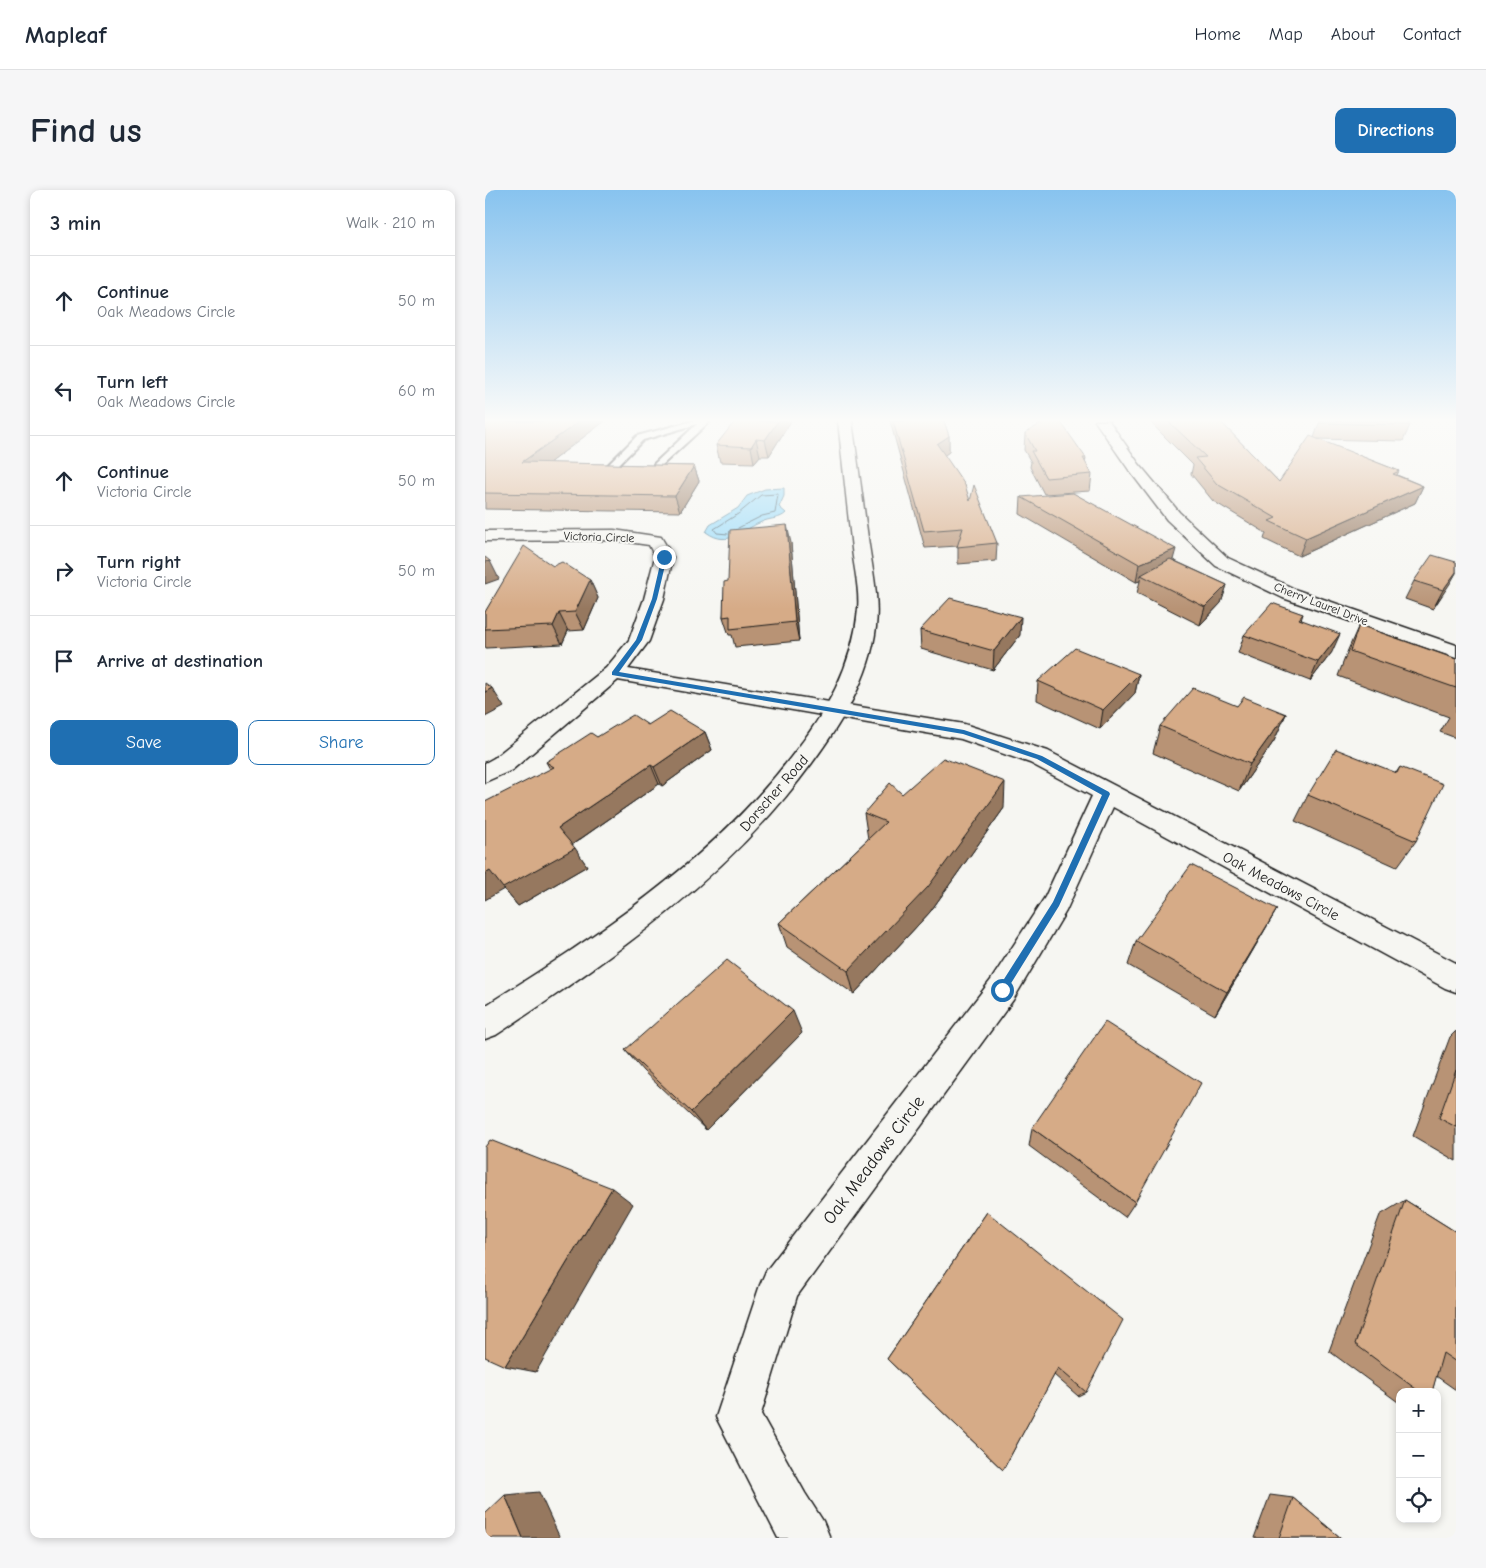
<!DOCTYPE html>
<meta charset="utf-8">
<style>
:root{--surface:#fff;--page:#f6f6f7;--text:#1f2937;--muted:#747a83;--line:#e0e1e3;--accent:#1f6fb2}
body{margin:0;font-family:"Comic Neue",sans-serif;background:var(--page);color:var(--text)}
.controls{position:absolute;right:15px;bottom:15px;display:grid;overflow:hidden;border-radius:10px;box-shadow:0 2px 8px #0003}
.controls button{width:45px;height:45px;display:grid;place-items:center;padding:0;border:0;border-bottom:1px solid var(--line);background:var(--surface);color:var(--text);font:25px sans-serif}
.stop{position:absolute;width:15px;height:15px;margin:-11px;border:4px solid #1f6fb2;border-radius:50%;background:#fff}
.stop.end{background:#1f6fb2;border-color:#fff;box-shadow:0 1px 5px #0008}
.list{margin:0;padding:0;list-style:none}
h2{display:flex;justify-content:space-between;align-items:center;height:65px;margin:0;padding:0 20px;font-size:21px}
h2 small{font-size:16px;font-weight:400;color:var(--muted)}
.list li{display:grid;grid-template-columns:32px 1fr auto;gap:15px;align-items:center;box-sizing:border-box;height:90px;padding:0 20px;border-top:1px solid var(--line)}
.list b{display:block;font-size:19px;white-space:nowrap}
.list p{margin:0;font-size:16px;white-space:nowrap;color:var(--muted)}
.list em{font-size:16px;font-style:normal;color:var(--muted)}
.actions{display:flex;gap:10px;padding:15px 20px}
.actions a{flex:1;padding:11px 0;border:1px solid var(--accent);border-radius:10px;text-align:center;font-size:18px;color:var(--accent)}
.actions .main{background:var(--accent);color:#fff}
.icon{flex:none;width:28px;height:28px;fill:none;stroke:currentColor;stroke-width:2;stroke-linecap:round;stroke-linejoin:round}
.map{position:relative;flex:none;width:971px;height:1348px;overflow:hidden;border-radius:10px}
header{display:flex;align-items:center;gap:30px;box-sizing:border-box;height:70px;padding:0 25px;background:var(--surface);border-bottom:1px solid var(--line)}
header strong{font-size:24px}
nav{display:flex;gap:28px;margin-inline-start:auto;font-size:18px}
.intro{display:flex;align-items:center;justify-content:space-between;box-sizing:border-box;height:120px;padding:0 30px}
h1{margin:0;font-size:35px}
.button{padding:12px 22px;border-radius:10px;background:var(--accent);color:#fff;font-size:18px;font-weight:700}
main{display:flex;gap:30px;padding:0 30px}
aside{flex:1;background:var(--surface);border-radius:10px;box-shadow:0 2px 8px #0003}
.map>svg:first-child{display:block}
.water{fill:#97daf9;stroke:#668ea1}
.lines{fill:none;stroke-linecap:round;stroke-linejoin:round}
.shore{stroke:#4d6874;stroke-width:1}
.service-casing{stroke:#1c1c1c;stroke-width:4}
.minor-casing{stroke:#1c1c1c;stroke-width:3}
.tertiary-casing{stroke:#1c1c1c;stroke-width:3}
.service{fill:#f6f6f2;fill-rule:evenodd}
.minor{fill:#f6f6f2;fill-rule:evenodd}
.tertiary{fill:#f6f6f2;fill-rule:evenodd}
.wall{fill:#b89374;stroke:#1c1c1c}
.shaded-wall{fill:#96785e;stroke:#1c1c1c}
.building{fill:#d6ab87;stroke:#1c1c1c}
.route{fill:#1f6fb2}
.labels{text-anchor:middle;dominant-baseline:central;stroke-width:4;stroke-linejoin:round;paint-order:stroke}
.far-street-label{font-size:12px;fill:#1c1c1c;stroke:#f6f6f2}
.street-label{font-size:15px;fill:#1c1c1c;stroke:#f6f6f2}
.near-street-label{font-size:18px;fill:#1c1c1c;stroke:#f6f6f2}
</style>
<header>
<strong>Mapleaf</strong>
<nav><a>Home</a><a>Map</a><a>About</a><a>Contact</a></nav>
</header>
<div class="intro"><h1>Find us</h1><a class="button">Directions</a></div>
<main>
<aside>
<h2>3 min<small>Walk · 210 m</small></h2>
<ul class="list">
<li><svg class="icon" aria-label="ahead" viewBox="0 0 24 24"><path d="M12 20V5M6 11l6-6 6 6"/></svg><div><b>Continue</b><p>Oak Meadows Circle</p></div><em>50 m</em></li>
<li><svg class="icon" aria-label="left" viewBox="0 0 24 24"><path d="M17 20v-9H6M10 6l-5 5 5 5"/></svg><div><b>Turn left</b><p>Oak Meadows Circle</p></div><em>60 m</em></li>
<li><svg class="icon" aria-label="ahead" viewBox="0 0 24 24"><path d="M12 20V5M6 11l6-6 6 6"/></svg><div><b>Continue</b><p>Victoria Circle</p></div><em>50 m</em></li>
<li><svg class="icon" aria-label="right" viewBox="0 0 24 24"><path d="M7 20v-9h11M14 6l5 5-5 5"/></svg><div><b>Turn right</b><p>Victoria Circle</p></div><em>50 m</em></li>
<li><svg class="icon" aria-label="arrive" viewBox="0 0 24 24"><path d="M6 21V4h12l-3 4 3 4H6"/></svg><div><b>Arrive at destination</b></div></li>
</ul>
<div class="actions"><a class="main">Save</a><a>Share</a></div>
</aside>
<div class="map">
<svg width="971" height="1348" viewBox="0 0 971 1348">
<rect width="100%" height="100%" fill="#f6f6f2"/>
<filter id="ink" filterUnits="userSpaceOnUse"><feTurbulence type="fractalNoise" baseFrequency=".02" numOctaves="2"/><feDisplacementMap in="SourceGraphic" scale="10" xChannelSelector="R" yChannelSelector="G"/><feConvolveMatrix kernelMatrix="1 2 1 2 8 2 1 2 1" color-interpolation-filters="sRGB"/></filter>
<g filter="url(#ink)">
<path class="water" d="M299 298V306L294 317 301 323C295 329 287 328 279 331 256 339 245 359 221 342L225 335 253 318 262 306 280 299Z"/>
<g class="lines">
<polyline class="shore" points="243,344 232,343 229,339 253,324 276,305 293,304 290,323 277,326 253,338"/>
<g class="service-casing">
<polygon id="service" points="208,231 225,231 176,276 170,276 169,274 212,234 158,250 130,278 127,279 122,276 152,246"/>
</g>
<g class="minor-casing">
<g id="minor">
<polygon points="610,231 624,231 654,274 694,322 743,368 812,400 971,455 971,468 798,408 731,376 682,330 644,280"/>
<polygon points="129,340 176,347 188,367 179,409 164,451 143,479 479,534 563,561 971,773 971,802 960,798 628,617 581,721 528,810 312,1106 276,1224 320,1303 338,1331 345,1348 293,1348 231,1227 275,1095 281,1081 506,790 560,707 607,606 545,573 476,549 133,490 27,580 0,592 0,573 9,568 121,478 144,450 159,409 170,367 164,355 129,350 0,351 0,341"/>
</g>
</g>
<g class="tertiary-casing">
<path id="tertiary" d="M353 231H367C373 272 378 314 384 355 388 382 394 409 391 437 385 488 357 532 327 573 243 688 128 767 11 845L0 849V816C111 746 224 673 306 567 341 523 368 476 373 419 375 400 369 378 367 359 362 316 358 274 353 231Z"/>
</g>
<use href="#service" class="service"/>
<use href="#minor" class="minor"/>
<use href="#tertiary" class="tertiary"/>
</g>
<g class="wall">
<polygon points="0,231 120,231 64,273 209,276 214,291 195,322 0,319"/>
<polygon points="306,231 284,266 275,266 269,273 235,272 231,255"/>
<polygon points="405,231 459,231 464,246 464,262 459,265 485,311 512,353 511,371 473,374 473,356 440,358"/>
<polygon points="664,231 735,231 794,292 829,248 834,233 925,235 918,251 831,249 914,281 912,285 938,296 930,313 814,366 779,349 781,343 728,311 706,284 708,275"/>
<polygon points="540,243 601,268 600,273 607,284 605,301 559,304 545,277 546,272 539,260"/>
<polygon points="536,307 688,370 742,395 736,413 715,435 652,403 655,391 651,392 535,324"/>
<polygon points="306,353 314,451 250,457 247,445 244,445 238,427 243,391"/>
<polygon points="971,372 971,383 948,419 920,409 929,391"/>
<polygon points="68,376 105,390 113,408 99,440 83,441 77,454 1,458 0,456 0,422"/>
<polygon points="818,424 816,430 847,462 825,491 753,463 759,445"/>
<polygon points="874,435 971,469 971,548 955,542 964,527 853,486 863,460"/>
<polygon points="435,440 535,445 508,480 436,459"/>
<polygon points="654,484 650,503 615,539 552,510 553,491"/>
<polygon points="752,516 801,524 789,551 754,601 668,563 675,536"/>
<polygon points="163,535 220,542 227,560 177,596 174,594 87,655 102,676 33,716 19,699 65,579 61,572 112,547"/>
<polygon points="915,577 931,651 912,677 810,631 823,605 911,583"/>
<polygon points="417,604 519,618 445,722 369,804 302,757 294,733 383,649 379,623"/>
<polygon points="792,719 730,825 643,775 651,751"/>
<polygon points="971,841 971,971 928,946 965,847"/>
<polygon points="317,843 221,940 158,881 140,860"/>
<polygon points="547,938 650,1012 640,1027 544,956"/>
<polygon points="920,1010 971,1042 971,1200 951,1186 947,1202 915,1202 915,1212 913,1212 844,1161 895,1025"/>
<polygon points="502,1022 601,1202 593,1206 569,1185 518,1280 402,1169"/>
<polygon points="785,1305 808,1308 856,1348 769,1348"/>
</g>
<g class="shaded-wall">
<polygon points="95,231 120,231 44,288 37,272"/>
<polygon points="293,231 306,231 284,266 280,250"/>
<polygon points="464,246 464,262 452,271 452,254"/>
<polygon points="271,249 275,266 269,273 266,257"/>
<polygon points="209,276 214,291 195,322 190,306"/>
<polygon points="938,296 930,313 814,366 821,348"/>
<polygon points="302,335 306,353 314,451 310,432"/>
<polygon points="691,359 686,377 656,385 655,391 651,392 654,374"/>
<polygon points="5,371 14,389 0,394 0,372"/>
<polygon points="971,382 971,383 966,392 948,419 958,400"/>
<polygon points="105,390 113,408 99,440 90,422"/>
<polygon points="742,395 736,413 715,435 720,417"/>
<polygon points="74,423 83,441 77,454 68,436"/>
<polygon points="536,427 535,445 508,480 509,461"/>
<polygon points="855,444 847,462 825,491 833,472"/>
<polygon points="654,484 650,503 615,539 618,520"/>
<polygon points="7,498 19,517 0,527 0,502"/>
<polygon points="801,524 789,551 754,601 765,574"/>
<polygon points="220,542 227,560 177,596 169,577"/>
<polygon points="166,575 174,594 85,656 73,638"/>
<polygon points="520,592 519,618 445,722 369,804 363,781"/>
<polygon points="90,658 102,676 33,716 19,699 0,710 0,684 5,681"/>
<polygon points="792,719 778,743 730,825 742,802"/>
<polygon points="308,821 317,843 221,940 206,922"/>
<polygon points="127,998 148,1014 51,1182 20,1176"/>
<polygon points="54,1302 75,1348 38,1348 20,1305"/>
</g>
<g class="building">
<polygon points="0,231 95,231 37,272 209,276 190,306 0,303"/>
<polygon points="250,231 293,231 280,250 271,249 266,257 231,255"/>
<polygon points="408,231 459,231 464,246 452,254 480,295 485,311 489,295 512,353 472,357 478,338 439,341"/>
<polygon points="561,231 575,231 601,268 598,268 607,284 561,288 546,261 550,261 540,243"/>
<polygon points="683,231 735,231 794,292 825,246 914,281 908,284 938,296 821,348 784,331 791,328 732,294 710,268 721,267"/>
<polygon points="835,231 922,231 925,235 834,233"/>
<polygon points="588,303 691,359 654,374 536,307"/>
<polygon points="302,335 310,432 245,439 245,426 238,427 239,392 243,391 245,340"/>
<polygon points="39,356 68,376 77,372 105,390 90,422 74,423 68,436 0,439 0,422"/>
<polygon points="947,365 971,372 971,382 958,400 929,391"/>
<polygon points="0,367 5,371 0,372"/>
<polygon points="685,369 742,395 720,417 656,385"/>
<polygon points="465,408 536,427 509,461 435,440"/>
<polygon points="787,413 818,424 814,429 855,444 833,472 759,445"/>
<polygon points="874,435 971,469 971,498 865,461"/>
<polygon points="590,458 654,484 618,520 553,491"/>
<polygon points="0,493 7,498 0,502"/>
<polygon points="708,498 752,516 759,507 801,524 765,574 675,536"/>
<polygon points="185,521 220,542 169,577 166,575 73,638 90,658 18,698 5,681 0,684 0,612 69,577 61,572 106,543 112,547 148,525 163,535"/>
<polygon points="851,559 912,583 915,577 958,594 931,651 823,605"/>
<polygon points="458,568 520,592 443,697 363,781 294,733 401,632 379,623 405,593 417,604"/>
<polygon points="706,675 792,719 742,802 651,751"/>
<polygon points="242,770 308,821 206,922 140,860"/>
<polygon points="620,832 716,893 650,1012 547,938"/>
<polygon points="971,880 971,937 954,928"/>
<polygon points="5,950 127,998 20,1176 0,1167 0,957"/>
<polygon points="920,1010 971,1042 971,1172 958,1163 947,1202 935,1202 870,1154"/>
<polygon points="502,1022 638,1130 601,1202 573,1178 518,1280 402,1169"/>
<polygon points="20,1305 38,1348 0,1348 0,1324"/>
<polygon points="808,1308 856,1348 794,1348"/>
</g>
</g>
<linearGradient id="sky" x2="0" y2="1"><stop stop-color="#87c3ef"/><stop offset="0.55" stop-color="#fbfbf9"/><stop offset="1" stop-color="#fbfbf9" stop-opacity="0"/></linearGradient>
<rect width="971" height="419" fill="url(#sky)"/>
<polygon class="route" points="177,366 182,367 172,409 157,450 134,482 479,540 557,566 624,602 625,604 574,716 520,803 514,803 514,797 568,712 617,605 552,569 478,544 127,485 127,482 151,450 167,409"/>
<g class="labels">
<g class="far-street-label">
<text transform="translate(114 347) rotate(2)">Victoria Circle</text>
<text transform="translate(836 414) rotate(21)">Cherry Laurel Drive</text>
</g>
<g class="street-label">
<text transform="translate(289 603) rotate(-49)">Dorscher Road</text>
<text transform="translate(796 696) rotate(28)">Oak Meadows Circle</text>
</g>
<g class="near-street-label">
<text transform="translate(389 970) rotate(-53)">Oak Meadows Circle</text>
</g>
</g>
</svg>
<div class="controls">
<button>+</button>
<button>−</button>
<button><svg class="icon" aria-label="locate" viewBox="0 0 24 24"><circle cx="12" cy="12" r="6"/><path d="M12 2v4M12 18v4M2 12h4M18 12h4"/></svg></button>
</div>
<div class="stop" style="left:517px;top:800px"></div>
<div class="stop end" style="left:179px;top:367px"></div>
</div>
</main>
